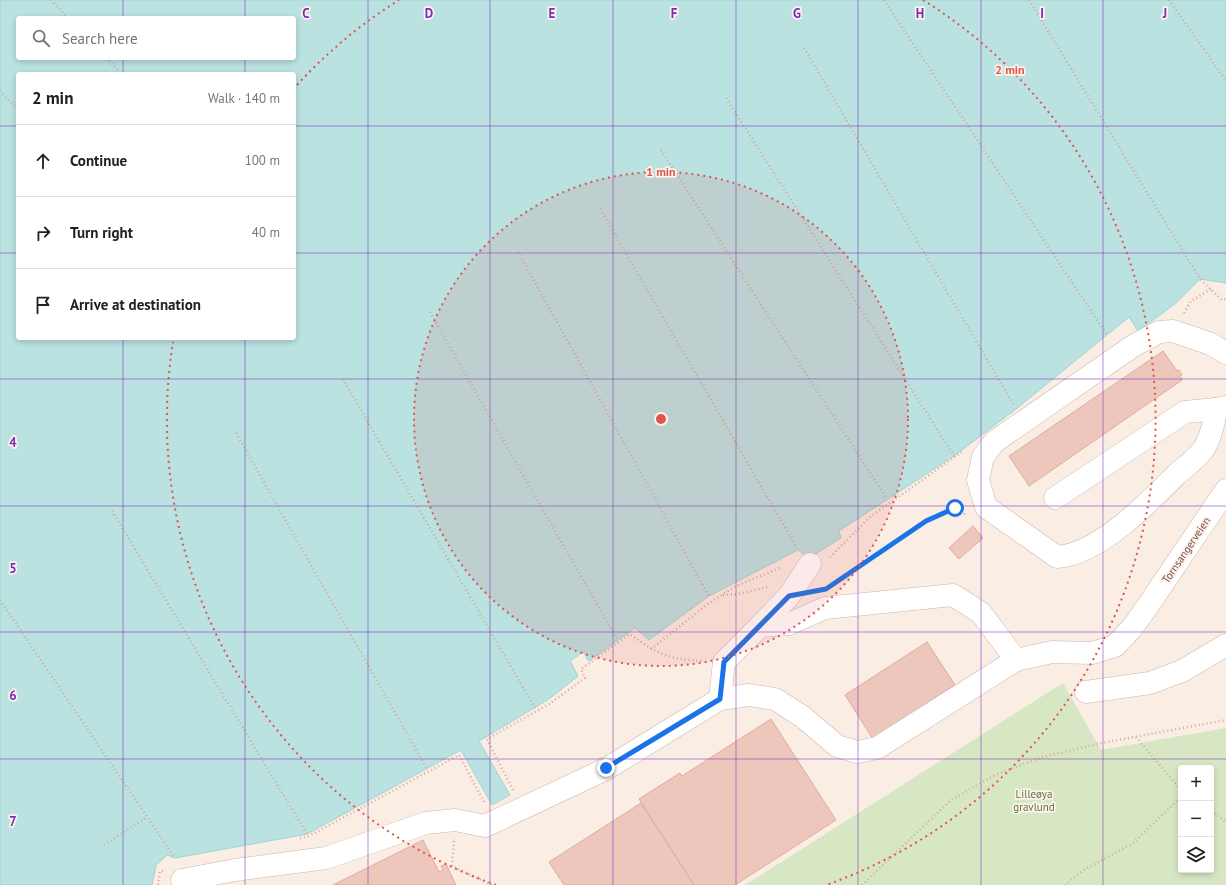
<!DOCTYPE html>
<meta charset="utf-8">
<style>
:root{--surface:#fff;--page:#f6f6f6;--text:#202124;--muted:#757577;--line:#e0e0e0}
body{margin:0;font-family:"PT Sans",sans-serif;background:var(--page);color:var(--text)}
.controls{position:absolute;right:12px;bottom:12px;display:grid;overflow:hidden;border-radius:4px;box-shadow:0 2px 6px #0003}
.controls button{width:36px;height:36px;display:grid;place-items:center;padding:0;border:0;border-bottom:1px solid var(--line);background:var(--surface);color:var(--text);font:20px sans-serif}
.stop{position:absolute;width:12px;height:12px;margin:-9px;border:3px solid #1a73e8;border-radius:50%;background:#fff}
.stop.end{background:#1a73e8;border-color:#fff;box-shadow:0 1px 4px #0008}
.list{margin:0;padding:0;list-style:none}
h2{display:flex;justify-content:space-between;align-items:center;height:52px;margin:0;padding:0 16px;font-size:17px}
h2 small{font-size:13px;font-weight:400;color:var(--muted)}
.list li{display:grid;grid-template-columns:26px 1fr auto;gap:12px;align-items:center;box-sizing:border-box;height:72px;padding:0 16px;border-top:1px solid var(--line)}
.list b{display:block;font-size:15px;white-space:nowrap}
.list em{font-size:13px;font-style:normal;color:var(--muted)}
.icon{flex:none;width:22px;height:22px;fill:none;stroke:currentColor;stroke-width:2;stroke-linecap:round;stroke-linejoin:round}
.map{position:relative;flex:none;width:1226px;height:885px;overflow:hidden}
.search{position:absolute;background:var(--surface);box-shadow:0 2px 6px #0003;left:16px;top:16px;width:280px;height:44px;display:flex;align-items:center;gap:10px;box-sizing:border-box;padding:0 14px;border-radius:4px;color:var(--muted);font-size:15px}
.panel{position:absolute;background:var(--surface);box-shadow:0 2px 6px #0003;left:16px;top:72px;width:280px;height:268px;border-radius:4px}
.map>svg:first-child{display:block}
.green{fill:#d8e7c3;fill-rule:evenodd}
.water{fill:#b9e2e1;stroke:#a0d3d2;fill-rule:evenodd}
.building{fill:#eec7bc;stroke:#dfab9e}
.lines{fill:none;stroke-linecap:round;stroke-linejoin:round}
.minor-casing{stroke:#cdb5ad;stroke-width:23}
.path{stroke:#d2aaa0;stroke-width:2.5;stroke-dasharray:1 3;stroke-linecap:butt}
.minor{stroke:#fff;stroke-width:22}
.route{stroke:#1a73e8;stroke-width:5}
.grid{fill:none;stroke:#7b2cbf;stroke-width:1;stroke-opacity:0.55}
.ring{fill:none;stroke:#dd564f;stroke-width:2;stroke-dasharray:2 4}
.labels{text-anchor:middle;dominant-baseline:central;stroke-width:3.5;stroke-linejoin:round;paint-order:stroke}
.street-label{font-size:11px;fill:#71514b;stroke:#fef2e9}
.park-label{font-size:11px;fill:#5c7643;stroke:#fef2e9}
.grid-label{font-size:13px;text-anchor:middle;font-weight:bold;fill:#7b2cbf;stroke:#fef2e9;stroke-width:3.5;stroke-linejoin:round;paint-order:stroke}
.centre{fill:#dd564f;stroke:#fef2e9;stroke-width:2}
.ring-label{font-size:12px;text-anchor:middle;font-weight:bold;fill:#dd564f;stroke:#fef2e9;stroke-width:3.5;stroke-linejoin:round;paint-order:stroke}
</style>
<div class="map">
<svg width="1226" height="885" viewBox="0 0 1226 885">
<rect width="100%" height="100%" fill="#faede3"/>
<path class="green" d="M1063 683 1101 750 1226 728V885H745ZM1181 768H1211V870H1181Z"/>
<path class="water" d="M0 0H1226V283L1200 279 1175 304 1138 331 1129 317 1016 409 954 456 839 531 841 538 809 558 798 550 709 596 649 640 635 628 589 661 583 652 570 661 578 676 549 699 479 741 510 795 492 805 461 750 307 834 175 858 167 855 156 865 152 885H0ZM18 18H294V58H18ZM18 74H294V338H18Z"/>
<g class="building">
<polygon points="1163,351 1177,371 1179,370 1182,375 1180,376 1182,380 1029,486 1009,456"/>
<polygon points="973,526 983,538 959,559 949,548"/>
<polygon points="927,642 955,685 873,739 845,695"/>
<polygon points="771,719 836,820 735,885 694,885 639,799 680,773 682,776"/>
<polygon points="641,803 694,885 564,885 549,862"/>
<polygon points="423,840 439,872 443,870 441,866 446,864 456,885 333,885"/>
</g>
<g class="lines">
<g class="minor-casing">
<g id="minor">
<path d="M1226 353 1211 344 1173 331 1159 332 1133 346 994 442 983 457 978 480 986 507 1057 557C1099 554 1147 504 1176 475 1185 467 1196 459 1203 450 1211 438 1214 423 1216 409L1226 407"/>
<polyline points="1055,498 1185,412 1216,409"/>
<polyline points="760,626 789,596 810,564"/>
<polyline points="1086,692 1150,683 1182,671 1226,645"/>
<polyline points="720,699 724,662 760,626 789,624 825,608 953,595 981,613 1016,660"/>
<polyline points="182,880 235,870 326,858 426,823 455,820 485,826 606,769 720,699 749,695 775,699 803,717 837,746 857,752 877,748 1016,660 1052,652 1092,653 1115,646 1132,628 1145,610 1226,490"/>
</g>
</g>
<g class="path">
<polyline points="51,0 68,18"/>
<polyline points="884,0 1107,335"/>
<polyline points="1029,0 1200,279 1222,300 1226,299"/>
<polyline points="1169,0 1226,81"/>
<polyline points="804,48 1013,404"/>
<polyline points="106,58 121,73"/>
<polyline points="0,91 18,110"/>
<polyline points="726,98 954,456"/>
<polyline points="661,150 887,499"/>
<polyline points="600,209 797,548"/>
<polyline points="518,252 709,596"/>
<polyline points="430,312 617,639"/>
<polyline points="1184,313 1191,301 1211,289"/>
<polyline points="343,379 535,708"/>
<polyline points="236,433 427,769"/>
<polyline points="112,511 307,834"/>
<polyline points="830,557 870,517 963,451"/>
<polyline points="832,585 926,521 955,508 966,515"/>
<polyline points="723,595 738,594 767,587"/>
<polyline points="0,600 175,858"/>
<polyline points="651,649 708,604 734,587 782,567"/>
<polyline points="1136,737 1181,790"/>
<path d="M513 790 487 739 549 704 585 678 581 669 630 634C659 655 668 659 703 661"/>
<polyline points="1211,811 1226,822"/>
<polyline points="300,838 309,836 459,755 484,802"/>
<polyline points="454,841 452,866 492,885"/>
<polyline points="104,845 147,817"/>
<polyline points="158,885 160,871 163,871"/>
<polyline points="862,885 951,800 995,775 1043,757 1102,743 1226,720"/>
<polyline points="1065,885 1084,870 1133,843 1181,797"/>
</g>
<use href="#minor" class="minor"/>
</g>
<g class="lines">
<polyline class="route" points="606,768 720,699 724,662 789,596 826,589 926,521 955,508"/>
</g>
<path class="grid" d="M123 0V18M245 0V18M368 0V885M490 0V885M613 0V885M736 0V885M858 0V885M981 0V885M1103 0V885M123 58V74M245 58V74M0 126H18M294 126H1226M0 253H18M294 253H1226M123 338V885M245 338V885M0 379H1226M0 506H1226M0 632H1226M0 759H1226"/>
<circle cx="661" cy="419" r="247" fill="#dd564f" fill-opacity=".12"/>
<g class="ring">
<circle cx="661" cy="419" r="247"/>
<path d="M496 885A494 494 0 0 1 173 342M297 85A494 494 0 0 1 399 0M923 0A494 494 0 0 1 826 885"/>
</g>
<g class="labels">
<g class="street-label">
<text transform="translate(1186 550) rotate(-56)">Tornsangerveien</text>
</g>
<g class="park-label">
<text x="1034" y="794">Lilleøya<tspan x="1034" dy="13">gravlund</tspan></text>
</g>
</g>
<g class="grid-label">
<text x="306" y="18">C</text>
<text x="429" y="18">D</text>
<text x="552" y="18">E</text>
<text x="674" y="18">F</text>
<text x="797" y="18">G</text>
<text x="920" y="18">H</text>
<text x="1042" y="18">I</text>
<text x="1165" y="18">J</text>
<text x="13" y="447">4</text>
<text x="13" y="573">5</text>
<text x="13" y="700">6</text>
<text x="13" y="826">7</text>
</g>
<circle cx="661" cy="419" r="6" class="centre"/>
<g class="ring-label">
<text x="1010" y="74">2 min</text>
<text x="661" y="176">1 min</text>
</g>
</svg>
<div class="controls">
<button>+</button>
<button>−</button>
<button><svg class="icon" aria-label="layers" viewBox="0 0 24 24"><path d="M12 4l9 5-9 5-9-5zM3 14l9 5 9-5"/></svg></button>
</div>
<div class="stop" style="left:955px;top:508px"></div>
<div class="stop end" style="left:606px;top:768px"></div>
<div class="search"><svg class="icon" aria-label="search" viewBox="0 0 24 24"><circle cx="10" cy="10" r="6"/><path d="M15 15l6 6"/></svg>Search here</div>
<section class="panel">
<h2>2 min<small>Walk · 140 m</small></h2>
<ul class="list">
<li><svg class="icon" aria-label="ahead" viewBox="0 0 24 24"><path d="M12 20V5M6 11l6-6 6 6"/></svg><div><b>Continue</b></div><em>100 m</em></li>
<li><svg class="icon" aria-label="right" viewBox="0 0 24 24"><path d="M7 20v-9h11M14 6l5 5-5 5"/></svg><div><b>Turn right</b></div><em>40 m</em></li>
<li><svg class="icon" aria-label="arrive" viewBox="0 0 24 24"><path d="M6 21V4h12l-3 4 3 4H6"/></svg><div><b>Arrive at destination</b></div></li>
</ul>
</section>
</div>
